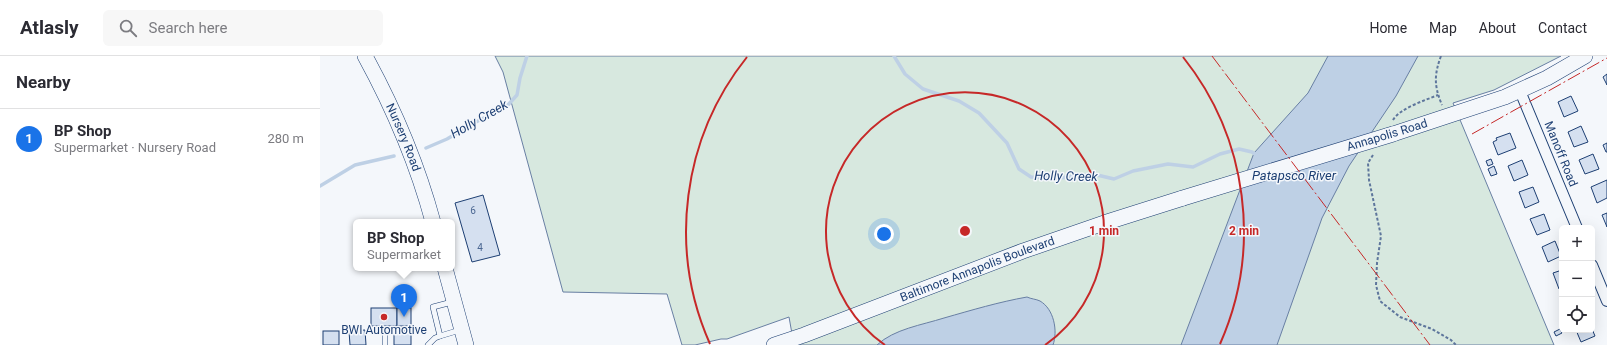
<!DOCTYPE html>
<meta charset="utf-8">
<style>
:root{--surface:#fff;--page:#f7f7f7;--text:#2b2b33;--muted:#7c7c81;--line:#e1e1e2;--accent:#1a73e8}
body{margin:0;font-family:Roboto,sans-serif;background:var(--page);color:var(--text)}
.controls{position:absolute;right:12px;bottom:12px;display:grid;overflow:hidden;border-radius:6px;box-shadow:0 4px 16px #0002}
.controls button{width:36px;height:36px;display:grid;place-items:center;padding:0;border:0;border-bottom:1px solid var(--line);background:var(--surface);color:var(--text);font:20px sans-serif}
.you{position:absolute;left:564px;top:178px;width:14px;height:14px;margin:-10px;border:3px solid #fff;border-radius:50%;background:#1a73e8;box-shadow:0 0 0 6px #1a73e833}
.badge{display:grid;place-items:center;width:26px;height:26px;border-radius:50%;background:var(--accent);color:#fff;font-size:13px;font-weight:700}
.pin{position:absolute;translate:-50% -33px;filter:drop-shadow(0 1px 2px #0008)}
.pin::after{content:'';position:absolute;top:21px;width:14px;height:12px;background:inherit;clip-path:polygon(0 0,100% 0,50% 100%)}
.popup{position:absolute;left:33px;top:163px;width:102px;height:52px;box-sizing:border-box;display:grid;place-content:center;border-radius:6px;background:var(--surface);filter:drop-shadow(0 1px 3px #0005);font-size:13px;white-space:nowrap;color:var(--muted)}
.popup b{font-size:15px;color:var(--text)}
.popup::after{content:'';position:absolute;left:50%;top:100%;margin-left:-8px;border:8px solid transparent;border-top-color:var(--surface)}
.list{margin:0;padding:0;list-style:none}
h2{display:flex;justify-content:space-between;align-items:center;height:52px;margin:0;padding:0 16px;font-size:17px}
h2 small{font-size:13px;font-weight:400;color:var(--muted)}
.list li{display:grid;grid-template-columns:26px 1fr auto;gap:12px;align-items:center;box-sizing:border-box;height:60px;padding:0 16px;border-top:1px solid var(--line)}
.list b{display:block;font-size:15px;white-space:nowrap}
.list p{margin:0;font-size:13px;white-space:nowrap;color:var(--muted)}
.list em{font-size:13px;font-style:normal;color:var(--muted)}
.icon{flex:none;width:22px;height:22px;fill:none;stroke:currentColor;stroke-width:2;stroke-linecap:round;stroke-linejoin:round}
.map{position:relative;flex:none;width:1287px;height:289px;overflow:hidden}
header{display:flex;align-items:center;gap:24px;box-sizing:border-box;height:56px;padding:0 20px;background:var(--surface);border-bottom:1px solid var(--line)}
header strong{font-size:19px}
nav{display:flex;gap:22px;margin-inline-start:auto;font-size:14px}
.search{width:280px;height:36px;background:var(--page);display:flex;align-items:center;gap:10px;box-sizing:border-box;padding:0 14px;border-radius:6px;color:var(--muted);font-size:15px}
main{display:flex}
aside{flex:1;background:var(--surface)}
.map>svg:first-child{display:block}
.green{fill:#d7e8df;stroke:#687fa3}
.water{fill:#bed0e5;stroke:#687fa3}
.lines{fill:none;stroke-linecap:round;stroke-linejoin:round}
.stream{stroke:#bed0e5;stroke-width:3.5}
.building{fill:#d5e0f0;stroke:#1d3f73}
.lane-casing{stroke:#1d3f73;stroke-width:6}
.street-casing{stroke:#1d3f73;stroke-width:12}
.secondary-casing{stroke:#1d3f73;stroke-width:16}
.path{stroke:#5e769c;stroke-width:2;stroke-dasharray:3 2;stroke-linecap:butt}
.lane{stroke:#f4f7fb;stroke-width:5}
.street{stroke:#f4f7fb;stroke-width:10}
.secondary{stroke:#f4f7fb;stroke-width:15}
.secondary-bridge-casing{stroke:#1d3f73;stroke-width:16;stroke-linecap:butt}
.secondary-bridge{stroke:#f4f7fb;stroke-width:15}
.power{stroke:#c62828;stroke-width:1;stroke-dasharray:14 3 2 3;stroke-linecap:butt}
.ring{fill:none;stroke:#c62828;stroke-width:2}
.poi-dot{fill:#c62828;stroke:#f4f7fb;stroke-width:1.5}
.labels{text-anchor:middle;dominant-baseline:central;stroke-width:3;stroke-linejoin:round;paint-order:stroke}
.number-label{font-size:10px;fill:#4b6792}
.street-label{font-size:12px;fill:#1d3f73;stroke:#f4f7fb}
.poi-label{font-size:12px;fill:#1d3f73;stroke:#f4f7fb}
.water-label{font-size:13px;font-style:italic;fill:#1d3f73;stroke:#f4f7fb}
.centre{fill:#c62828;stroke:#f4f7fb;stroke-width:2}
.ring-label{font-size:12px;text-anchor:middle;font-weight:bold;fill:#c62828;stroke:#f4f7fb;stroke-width:3;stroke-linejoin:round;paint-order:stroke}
</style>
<header>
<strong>Atlasly</strong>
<div class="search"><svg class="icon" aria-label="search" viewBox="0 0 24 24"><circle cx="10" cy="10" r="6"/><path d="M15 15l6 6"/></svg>Search here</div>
<nav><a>Home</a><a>Map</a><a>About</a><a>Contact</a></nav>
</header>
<main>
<aside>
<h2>Nearby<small></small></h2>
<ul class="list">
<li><span class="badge">1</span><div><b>BP Shop</b><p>Supermarket · Nursery Road</p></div><em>280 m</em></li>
</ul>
</aside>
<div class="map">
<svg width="1287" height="289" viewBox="0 0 1287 289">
<rect width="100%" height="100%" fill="#f4f7fb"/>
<polygon class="green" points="175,0 1241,0 1174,34 1133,47 1234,289 474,289 469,261 407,283 401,283 375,289 362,289 347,238 243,236 183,16"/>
<g class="water">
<polygon points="1008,0 1098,0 1076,40 1029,110 1002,162 957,289 861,289 934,97 988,37"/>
<path d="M707 241C711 243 716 243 720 245 734 253 738 275 733 289H557C574 273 602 269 624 262 652 254 679 246 707 241Z"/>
</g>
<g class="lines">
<g class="stream">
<polyline points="574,0 585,18 603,33 639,45 659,57 687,87 699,113 711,121 740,122 773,118 794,123 813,115 848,108 873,111 900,98 919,93 932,96 938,100"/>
<polyline points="106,92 127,83 156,66 187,50 197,39 200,22 207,0"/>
<polyline points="0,130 35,109 74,100"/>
</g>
</g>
<g class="building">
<polygon points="1287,18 1287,29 1283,21"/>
<polygon points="1251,40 1258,55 1244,61 1238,46"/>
<polygon points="1261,70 1268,86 1254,91 1248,76"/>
<polygon points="1190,77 1196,92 1178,99 1173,86 1177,84 1176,82"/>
<polygon points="1287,87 1287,96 1286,96 1283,89"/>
<polygon points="1273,98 1279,113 1265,118 1259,104"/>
<polygon points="1171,103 1173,108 1168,110 1166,105"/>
<polygon points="1202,104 1208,119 1194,125 1188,110"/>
<polygon points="1174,110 1177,118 1171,120 1168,113"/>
<polygon points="1287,124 1287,142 1277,147 1271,131"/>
<polygon points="1213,131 1219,146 1205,152 1199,136"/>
<polygon points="163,139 180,199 152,206 135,147"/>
<polygon points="1287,157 1287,171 1282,159"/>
<polygon points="1224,158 1230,174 1217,179 1210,163"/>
<polygon points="1235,185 1241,200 1228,206 1222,191"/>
<polygon points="1242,214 1242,232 1239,233 1233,217"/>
<rect x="51" y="252" width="26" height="18"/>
<rect x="77" y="252" width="14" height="18"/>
<polygon points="1240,273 1242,277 1236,280 1234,276"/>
<polygon points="1272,273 1275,280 1261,286 1256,274"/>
<polygon points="45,274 46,289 30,289 29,275"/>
<rect x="3" y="275" width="16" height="14"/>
<rect x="74" y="275" width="17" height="14"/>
</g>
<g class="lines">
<g class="lane-casing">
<g id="lane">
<polyline points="120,280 140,274"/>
<polyline points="65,289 65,278"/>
<polyline points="108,289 115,282 120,280 113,251 132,246"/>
</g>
</g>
<g class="street-casing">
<g id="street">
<polyline points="1200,35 1257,172"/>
<polyline points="1272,209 1287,245"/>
</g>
</g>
<g class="secondary-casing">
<g id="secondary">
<path id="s1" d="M45 0C74 53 97 107 113 166"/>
<polyline points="1073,78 1185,41 1227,22 1265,0"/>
<polyline points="125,212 146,289"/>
<path id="s2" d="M454 289 484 279 703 195 784 167 863 142"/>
</g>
</g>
<g class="path">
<path d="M1121 0C1114 19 1114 30 1122 49"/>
<path d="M1073 64C1080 52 1106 44 1118 39"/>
<polyline points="1053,99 1048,107 1049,124 1061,180 1057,207 1056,229 1060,245 1080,261 1112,273 1131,284 1136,289"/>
</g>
<use href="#lane" class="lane"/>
<use href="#street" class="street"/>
<use href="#secondary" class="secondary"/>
<g class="secondary-bridge-casing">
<polyline id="secondary-bridge" points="863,142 1073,78"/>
</g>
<use href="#secondary-bridge" class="secondary-bridge"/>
<g class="power">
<polyline points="892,0 1110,289"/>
<polyline points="1152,78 1287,2"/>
</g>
</g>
<g class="ring">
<path d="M565 289A139 139 0 1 1 725 289"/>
<path d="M390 288A279 279 0 0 1 427 1M863 1A279 279 0 0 1 900 288"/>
</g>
<circle class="poi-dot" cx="64" cy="261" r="4"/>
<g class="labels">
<g class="number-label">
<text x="153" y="154">6</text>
<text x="160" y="191">4</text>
</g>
<g class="street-label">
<text transform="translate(1067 79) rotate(-17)">Annapolis Road</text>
<text stroke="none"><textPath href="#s1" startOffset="90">Nursery Road</textPath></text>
<text transform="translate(1241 98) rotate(68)">Manoff Road</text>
<text stroke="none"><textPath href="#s2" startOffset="217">Baltimore Annapolis Boulevard</textPath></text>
</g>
<g class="poi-label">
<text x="64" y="274">BWI Automotive</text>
</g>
<g class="water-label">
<text transform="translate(159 63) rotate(-30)">Holly Creek</text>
<text x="974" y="119">Patapsco River</text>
<text transform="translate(746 120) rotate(1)">Holly Creek</text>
</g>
</g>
<circle cx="645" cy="175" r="6" class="centre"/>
<g class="ring-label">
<text x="784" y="179">1 min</text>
<text x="924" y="179">2 min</text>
</g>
</svg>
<div class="controls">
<button>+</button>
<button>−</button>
<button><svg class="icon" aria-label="locate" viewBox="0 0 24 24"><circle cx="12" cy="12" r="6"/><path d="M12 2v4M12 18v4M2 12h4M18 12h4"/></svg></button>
</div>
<div class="you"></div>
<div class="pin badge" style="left:84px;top:261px">1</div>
<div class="popup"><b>BP Shop</b>Supermarket</div>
</div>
</main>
